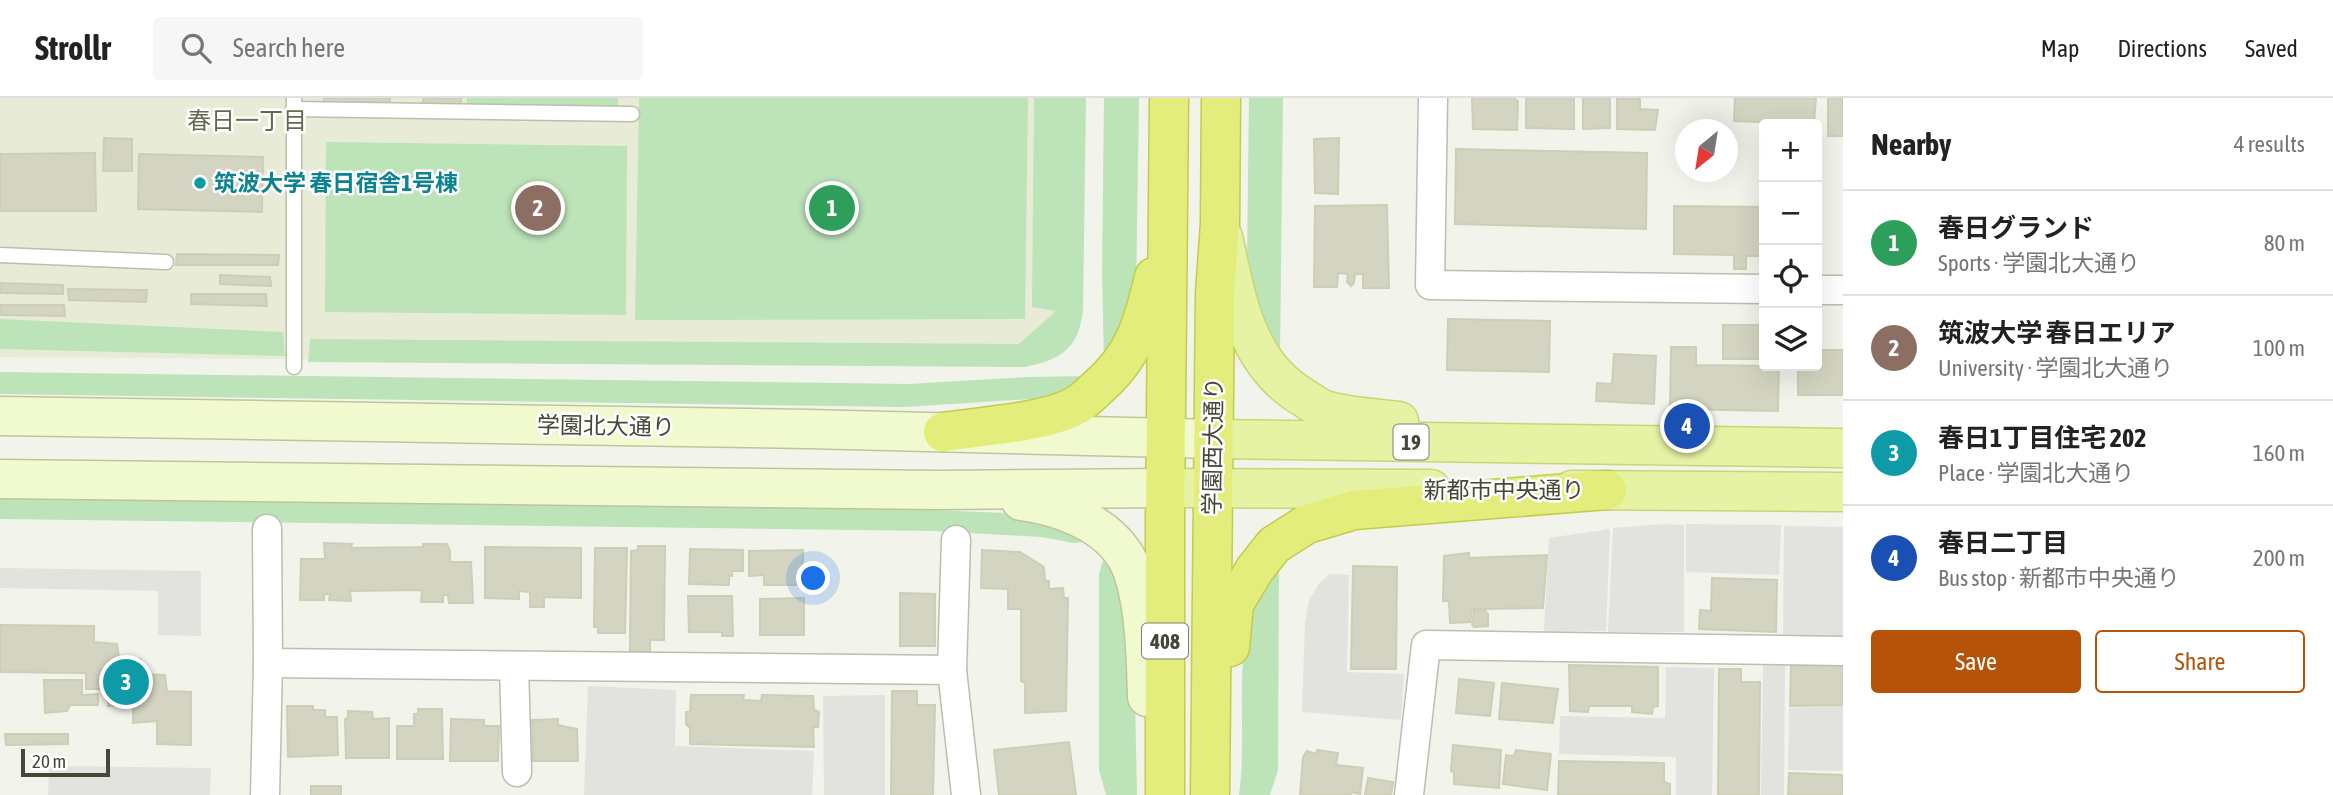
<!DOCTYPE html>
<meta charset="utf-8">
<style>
:root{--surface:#fff;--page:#f6f6f6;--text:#222;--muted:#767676;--line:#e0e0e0;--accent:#b45309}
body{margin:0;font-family:"Asap Condensed","Noto Sans JP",sans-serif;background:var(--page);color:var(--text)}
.controls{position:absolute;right:21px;top:21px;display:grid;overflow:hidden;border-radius:7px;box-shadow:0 7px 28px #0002}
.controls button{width:63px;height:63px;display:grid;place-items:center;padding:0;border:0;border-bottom:2px solid var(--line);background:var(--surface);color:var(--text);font:35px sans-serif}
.compass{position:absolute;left:1675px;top:21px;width:63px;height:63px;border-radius:50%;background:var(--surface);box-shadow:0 7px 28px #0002;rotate:210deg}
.scale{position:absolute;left:21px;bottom:18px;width:89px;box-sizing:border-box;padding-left:7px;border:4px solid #464739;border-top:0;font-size:19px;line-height:24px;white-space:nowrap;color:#464739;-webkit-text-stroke:5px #fff;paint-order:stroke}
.you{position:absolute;left:814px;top:481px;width:24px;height:24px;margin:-18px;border:5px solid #fff;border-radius:50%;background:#1a73e8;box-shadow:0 0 0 10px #1a73e833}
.badge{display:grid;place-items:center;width:46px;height:46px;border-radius:50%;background:var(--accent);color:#fff;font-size:23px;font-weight:700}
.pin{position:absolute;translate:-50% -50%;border:4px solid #fff;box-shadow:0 2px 7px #0006}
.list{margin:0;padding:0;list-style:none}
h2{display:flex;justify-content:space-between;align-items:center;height:91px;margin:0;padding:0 28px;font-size:30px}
h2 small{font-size:23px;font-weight:400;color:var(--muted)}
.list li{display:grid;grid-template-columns:46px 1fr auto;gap:21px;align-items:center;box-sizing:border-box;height:105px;padding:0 28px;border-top:2px solid var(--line)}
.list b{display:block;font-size:26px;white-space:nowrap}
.list p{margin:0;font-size:23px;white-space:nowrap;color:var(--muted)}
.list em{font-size:23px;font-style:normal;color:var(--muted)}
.actions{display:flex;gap:14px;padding:21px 28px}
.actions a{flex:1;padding:16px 0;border:2px solid var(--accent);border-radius:7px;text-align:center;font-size:24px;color:var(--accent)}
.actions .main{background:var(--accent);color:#fff}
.icon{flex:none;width:38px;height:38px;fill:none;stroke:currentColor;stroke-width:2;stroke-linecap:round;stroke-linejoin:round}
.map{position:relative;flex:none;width:1843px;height:697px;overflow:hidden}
header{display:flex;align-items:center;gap:42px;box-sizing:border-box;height:98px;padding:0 35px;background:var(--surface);border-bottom:2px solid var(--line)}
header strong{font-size:33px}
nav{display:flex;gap:38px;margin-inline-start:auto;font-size:24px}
.search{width:490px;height:63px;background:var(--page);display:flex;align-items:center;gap:18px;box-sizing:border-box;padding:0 24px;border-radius:7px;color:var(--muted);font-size:26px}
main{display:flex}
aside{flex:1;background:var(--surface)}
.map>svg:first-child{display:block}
.education{fill:#e8ebd6}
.green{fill:#bde3b8}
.parking{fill:#e2e3de}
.building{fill:#d3d4c1;stroke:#cdceb5;stroke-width:2}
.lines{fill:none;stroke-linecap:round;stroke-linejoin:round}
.lane-casing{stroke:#bcbeae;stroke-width:17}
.street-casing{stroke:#bcbeae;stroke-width:31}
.secondary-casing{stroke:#bec599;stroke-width:41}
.primary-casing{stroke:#c9d676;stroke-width:41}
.highway-casing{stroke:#c3cc4c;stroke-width:41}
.lane{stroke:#fff;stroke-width:14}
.street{stroke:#fff;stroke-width:28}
.secondary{stroke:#f1f9cf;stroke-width:38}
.primary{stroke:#e7f3a4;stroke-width:38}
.highway{stroke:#e2ed7c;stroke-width:38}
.culture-dot{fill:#0f9aa8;stroke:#fff;stroke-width:2.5}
.labels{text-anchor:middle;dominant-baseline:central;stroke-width:5;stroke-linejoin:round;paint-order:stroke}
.shield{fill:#fff;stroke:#7e7e74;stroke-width:2}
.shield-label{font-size:21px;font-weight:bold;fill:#464739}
.culture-label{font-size:23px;font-weight:bold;fill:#0d838f;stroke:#fff;text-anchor:start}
.street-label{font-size:23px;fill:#464739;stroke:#fff}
.neighbourhood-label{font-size:24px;fill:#686852;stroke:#fff}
</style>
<header>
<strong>Strollr</strong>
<div class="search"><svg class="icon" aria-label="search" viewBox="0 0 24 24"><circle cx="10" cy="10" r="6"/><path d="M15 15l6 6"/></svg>Search here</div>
<nav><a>Map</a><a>Directions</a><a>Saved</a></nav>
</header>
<main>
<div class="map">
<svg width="1843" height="697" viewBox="0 0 1843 697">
<rect width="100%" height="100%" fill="#f2f3eb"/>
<polygon class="education" points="0,0 1078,0 1075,221 1026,266 0,259"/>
<g class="green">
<polygon points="467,0 618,0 618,8 467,7"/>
<polygon points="639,0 1028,0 1025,221 635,222"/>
<path d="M1034 0H1086L1083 212C1079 250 1061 262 1025 269L308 264 310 241 1019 246 1056 213 1032 209Z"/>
<polygon points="1104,0 1139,0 1136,192 1133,213 1104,261 1102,175"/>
<polygon points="1249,0 1283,0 1280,259 1269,249 1247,163"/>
<polygon points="326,44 627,48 626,217 325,214"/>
<polygon points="0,221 283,234 285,258 0,251"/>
<polygon points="0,274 909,286 1028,279 1090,278 1061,299 905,309 0,296"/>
<polygon points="0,399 932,412 1032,416 1093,443 1074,445 1041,439 933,433 0,421"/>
<polygon points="1105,456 1114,466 1134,550 1137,697 1106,697 1099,672 1099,476"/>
<path d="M1279 463 1278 672 1270 697H1239C1248 632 1232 562 1256 500 1261 487 1271 475 1279 463Z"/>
</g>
<g class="parking">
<polygon points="1664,426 1684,427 1684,534 1608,534 1613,430"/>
<polygon points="1686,426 1781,427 1779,477 1686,474"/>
<polygon points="1784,428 1843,429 1843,539 1783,538"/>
<polygon points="1610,431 1606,533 1544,534 1549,440"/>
<polygon points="0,470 201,473 201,538 158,537 158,493 0,490"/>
<polygon points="1330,476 1349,477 1347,574 1404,576 1401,622 1302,614 1305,524 1309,502 1319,486"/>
<polygon points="1763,567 1785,567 1784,697 1761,697"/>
<polygon points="1666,569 1714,570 1712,697 1676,697 1676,659 1559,656 1560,618 1665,620"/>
<polygon points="588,588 676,592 675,648 814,653 812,697 584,697"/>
<polygon points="885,597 885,697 824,697 823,598"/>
<polygon points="1843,608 1843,673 1788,672 1789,610"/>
<polygon points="49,668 211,670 210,697 48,697"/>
</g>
<g class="building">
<polygon points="324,0 390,0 390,9 364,8 364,4 341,4 341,8 324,8"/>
<rect x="423" y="0" width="38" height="10"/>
<polygon points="1472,0 1513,0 1518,3 1517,32 1473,31"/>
<polygon points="1526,0 1574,0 1574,31 1526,30"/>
<polygon points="1583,0 1610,0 1610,30 1583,31"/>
<polygon points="1617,0 1640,1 1640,11 1658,12 1655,32 1617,31"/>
<polygon points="1735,0 1816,0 1814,26 1734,23"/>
<rect x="1828" y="0" width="15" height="38"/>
<polygon points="104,40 132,41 132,73 103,73"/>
<polygon points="1339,40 1338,96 1315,95 1314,41"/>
<polygon points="1456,51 1647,55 1646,131 1455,126"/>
<polygon points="95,55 96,113 0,113 0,56"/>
<polygon points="139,56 263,59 262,114 138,111"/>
<polygon points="1387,107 1389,190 1363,190 1363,176 1355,176 1354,185 1351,188 1347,184 1348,176 1338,175 1337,189 1314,189 1315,108"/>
<polygon points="1674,108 1764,109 1764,158 1746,158 1746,171 1734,171 1734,157 1674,156"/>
<polygon points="177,156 279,157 278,167 176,167"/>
<polygon points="220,177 270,179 271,188 220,186"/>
<polygon points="0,185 63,187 63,196 0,195"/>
<polygon points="68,191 147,192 146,204 69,202"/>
<polygon points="191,196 266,196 267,208 191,206"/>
<polygon points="0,207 64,207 65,218 0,217"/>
<polygon points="1448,221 1550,223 1549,274 1447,272"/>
<rect x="1723" y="227" width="41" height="34"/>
<polygon points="1671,249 1696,249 1696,267 1779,268 1778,313 1670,311"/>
<polygon points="1817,252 1843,252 1843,297 1798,297 1798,268 1817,268"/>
<polygon points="1614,256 1656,258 1654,306 1596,303 1597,285 1612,286"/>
<polygon points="324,445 352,446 351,450 423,449 423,446 447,446 450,453 450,464 471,464 473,505 449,505 448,497 443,497 443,504 421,504 422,492 350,493 351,503 329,502 330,496 324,496 324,502 300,502 301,461 325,461"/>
<polygon points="638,448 665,448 664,542 650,542 650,554 630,553 631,453 638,452"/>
<polygon points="485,449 581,450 581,500 544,499 544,509 530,509 530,494 519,493 519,501 485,500"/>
<polygon points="595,450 627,450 625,535 598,535 598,529 594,529"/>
<polygon points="690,451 743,452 743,473 732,473 732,478 729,478 729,487 689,486"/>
<polygon points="803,452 803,487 764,487 764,477 749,478 749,453"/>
<polygon points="982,452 1020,454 1044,469 1045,483 1049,483 1049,491 1063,490 1064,500 1068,500 1066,613 1025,615 1025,585 1021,583 1021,511 1008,511 1008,491 981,490"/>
<polygon points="1469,455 1469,460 1547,457 1543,510 1472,511 1470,524 1450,525 1449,503 1443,503 1444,458"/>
<polygon points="1353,468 1397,469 1396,571 1351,571"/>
<polygon points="1712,480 1777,482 1776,534 1699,531 1700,512 1711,513"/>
<polygon points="900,495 935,496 935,548 900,548"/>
<polygon points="688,498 732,498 733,538 722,538 722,534 689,534"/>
<polygon points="804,500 804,537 760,537 760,501"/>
<polygon points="1485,512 1488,516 1488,528 1474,529 1472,526 1474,513"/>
<polygon points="0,527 94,528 94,544 117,546 119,560 141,561 142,576 165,577 167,593 191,594 191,647 157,646 157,623 133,625 133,607 108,608 109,591 86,591 86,575 0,574"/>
<polygon points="1569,567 1658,569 1658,608 1653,609 1652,616 1632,614 1632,608 1589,608 1588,614 1570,613"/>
<polygon points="1791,567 1843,568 1843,607 1790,608"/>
<polygon points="1719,571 1741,571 1741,584 1760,584 1759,697 1718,697"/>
<polygon points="1459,581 1494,585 1490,618 1456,615"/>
<polygon points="44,582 82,582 82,597 98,596 98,607 70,607 67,613 45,615"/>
<polygon points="1502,585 1558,591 1553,625 1499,621"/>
<polygon points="892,593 917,593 917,607 935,607 933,697 891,697"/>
<polygon points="691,597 744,597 743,602 761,603 762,597 813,598 814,612 819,614 818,629 813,629 814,649 690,646 690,630 686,626 686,614 690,614"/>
<polygon points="287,608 313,608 313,612 325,612 325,619 337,619 338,657 288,659"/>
<polygon points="418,611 442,611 443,661 397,661 397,628 414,628 414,616 418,616"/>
<polygon points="348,613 372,614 373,621 389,620 389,660 346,660 345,621 348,620"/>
<polygon points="451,621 484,622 484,628 499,628 498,663 450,663"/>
<polygon points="558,621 558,627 577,631 578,663 533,663 532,622"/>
<polygon points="5,636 68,636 68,646 6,647"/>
<polygon points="1069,644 1076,697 999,697 994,652"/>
<polygon points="1453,647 1501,652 1499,690 1454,686 1454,674 1451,673"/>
<polygon points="1317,652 1338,655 1336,667 1363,670 1360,696 1352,694 1351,697 1300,697 1303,659 1307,653 1316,656"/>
<polygon points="1516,652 1551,656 1547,692 1503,686 1506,657 1514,658"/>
<polygon points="1559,663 1664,665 1664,684 1670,686 1670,697 1558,697"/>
<polygon points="1789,675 1842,677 1843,697 1788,697"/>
<polygon points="1368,680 1393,684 1391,697 1365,697"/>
<rect x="311" y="688" width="30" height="9"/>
</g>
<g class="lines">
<g class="lane-casing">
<g id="lane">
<polyline points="294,0 294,269"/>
<polyline points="293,11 632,16"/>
<polyline points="0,157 166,164"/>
</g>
</g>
<g class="street-casing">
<g id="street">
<polyline points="1433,0 1430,187 1764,191"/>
<polyline points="1817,192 1843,192"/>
<polyline points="268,565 952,572 966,697"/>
<polyline points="514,568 517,674"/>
<polyline points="952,572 956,442"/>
<polyline points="265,697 268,565 267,431"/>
<polyline points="1409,697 1426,547 1843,553"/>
</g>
</g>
<g class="secondary-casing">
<g id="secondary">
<polyline points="0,318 808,331 1213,341"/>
<polyline points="0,381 939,392 1166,390"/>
<path d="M1021 403C1058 408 1102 423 1124 456 1145 487 1146 561 1147 599"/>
</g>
</g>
<g class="primary-casing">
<g id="primary">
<path d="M1223 139C1237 202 1245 266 1306 301 1312 305 1318 310 1325 312 1348 319 1375 320 1399 323"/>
<polyline points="1213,341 1843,350"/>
<polyline points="1166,390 1431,391"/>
<polyline points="1572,392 1843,394"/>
</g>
</g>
<g class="highway-casing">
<g id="highway">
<path d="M943 334C978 329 1047 324 1075 308 1083 304 1090 297 1096 291 1134 259 1143 226 1154 179"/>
<polyline points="1230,549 1234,506 1255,471 1274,447 1307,426 1354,412 1607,392"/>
<polyline points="1165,697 1165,424 1169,0"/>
<polyline points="1210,697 1215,195 1220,126 1221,0"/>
</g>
</g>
<use href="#lane" class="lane"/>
<use href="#street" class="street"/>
<use href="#secondary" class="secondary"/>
<use href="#primary" class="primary"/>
<use href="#highway" class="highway"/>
</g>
<circle class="culture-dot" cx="200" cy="85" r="7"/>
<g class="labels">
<g class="shield">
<rect x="1393.5" y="326.5" width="35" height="35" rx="5"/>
<rect x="1142" y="525.5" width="46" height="35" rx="5"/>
</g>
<g class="shield-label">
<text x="1411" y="344">19</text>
<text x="1165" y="543">408</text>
</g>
<g class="culture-label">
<text x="214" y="85">筑波大学 春日宿舎1号棟</text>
</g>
<g class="street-label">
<text transform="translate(606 328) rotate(1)">学園北大通り</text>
<text transform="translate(1213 348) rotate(-89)">学園西大通り</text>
<text x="1504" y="392">新都市中央通り</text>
</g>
<g class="neighbourhood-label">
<text x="247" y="22">春日一丁目</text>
</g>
</g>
</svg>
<div class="controls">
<button>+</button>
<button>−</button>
<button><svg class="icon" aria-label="locate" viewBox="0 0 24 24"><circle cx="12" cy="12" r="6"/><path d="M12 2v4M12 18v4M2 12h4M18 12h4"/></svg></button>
<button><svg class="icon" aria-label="layers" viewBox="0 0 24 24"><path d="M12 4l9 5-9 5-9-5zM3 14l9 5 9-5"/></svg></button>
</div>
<svg class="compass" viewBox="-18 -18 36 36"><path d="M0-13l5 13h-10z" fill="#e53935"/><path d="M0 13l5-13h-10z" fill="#767676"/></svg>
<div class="scale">20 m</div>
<div class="you"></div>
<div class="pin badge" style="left:832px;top:110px;background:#2e9e5b">1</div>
<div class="pin badge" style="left:538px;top:110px;background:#8d6e63">2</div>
<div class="pin badge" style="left:126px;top:584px;background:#0f9aa8">3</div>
<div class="pin badge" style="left:1687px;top:328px;background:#1a4fb4">4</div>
</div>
<aside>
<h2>Nearby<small>4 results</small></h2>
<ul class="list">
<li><span class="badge" style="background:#2e9e5b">1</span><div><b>春日グランド</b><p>Sports · 学園北大通り</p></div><em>80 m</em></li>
<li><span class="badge" style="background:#8d6e63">2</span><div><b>筑波大学 春日エリア</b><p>University · 学園北大通り</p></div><em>100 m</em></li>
<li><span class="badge" style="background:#0f9aa8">3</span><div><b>春日1丁目住宅 202</b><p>Place · 学園北大通り</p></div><em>160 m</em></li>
<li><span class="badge" style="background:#1a4fb4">4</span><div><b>春日二丁目</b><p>Bus stop · 新都市中央通り</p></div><em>200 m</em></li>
</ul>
<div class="actions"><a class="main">Save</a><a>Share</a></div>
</aside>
</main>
